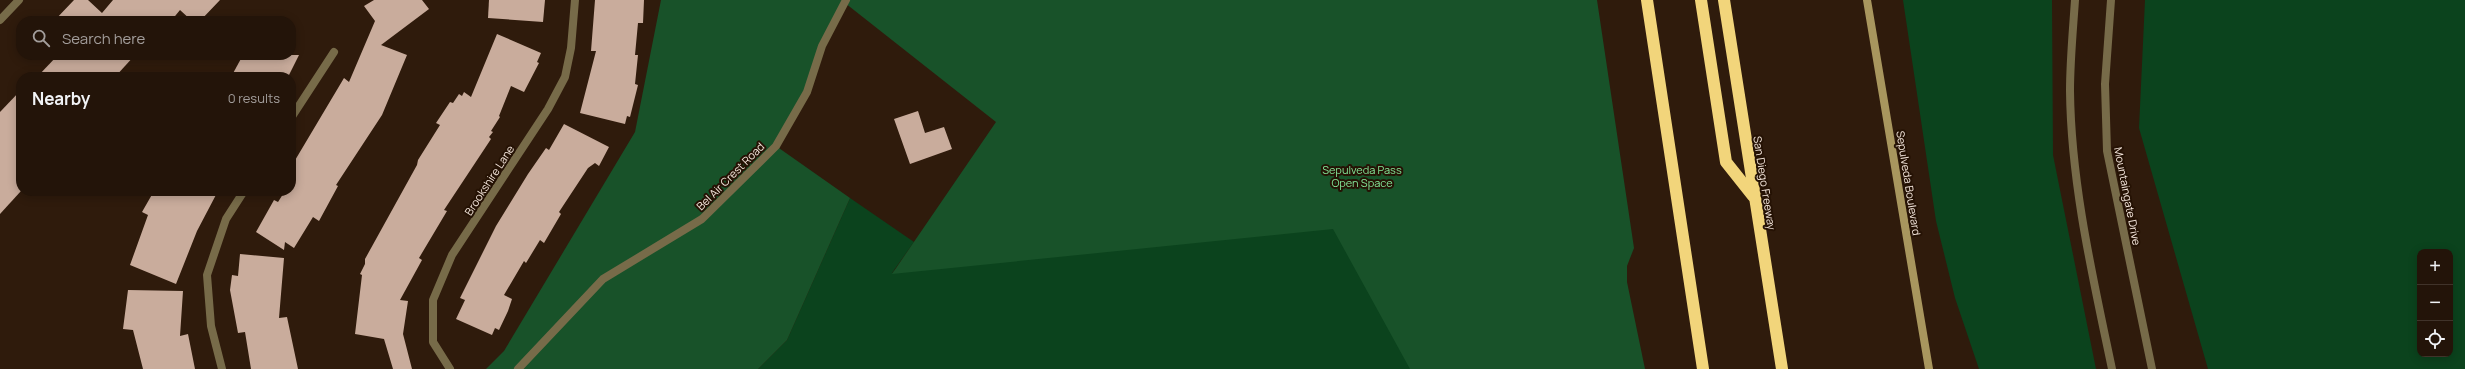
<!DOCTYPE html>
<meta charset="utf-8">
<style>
:root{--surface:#231409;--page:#2f2117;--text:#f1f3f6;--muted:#a39e9c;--line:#40332a}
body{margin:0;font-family:Manrope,sans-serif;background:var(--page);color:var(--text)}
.controls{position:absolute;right:12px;bottom:12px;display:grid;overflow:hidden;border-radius:8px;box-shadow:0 2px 10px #0003}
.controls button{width:36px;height:36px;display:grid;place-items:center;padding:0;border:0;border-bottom:1px solid var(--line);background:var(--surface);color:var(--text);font:20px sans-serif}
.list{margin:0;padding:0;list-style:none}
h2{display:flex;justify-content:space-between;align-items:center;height:52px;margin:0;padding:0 16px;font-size:17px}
h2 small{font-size:13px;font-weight:400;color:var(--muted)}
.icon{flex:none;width:22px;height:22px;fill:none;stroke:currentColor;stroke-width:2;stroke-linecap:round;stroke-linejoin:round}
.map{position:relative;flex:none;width:2465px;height:369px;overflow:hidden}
.search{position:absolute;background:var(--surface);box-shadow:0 2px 10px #0003;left:16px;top:16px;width:280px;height:44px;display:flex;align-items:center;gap:10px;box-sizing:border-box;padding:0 14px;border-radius:16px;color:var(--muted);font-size:15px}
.panel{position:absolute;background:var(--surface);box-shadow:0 2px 10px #0003;left:16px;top:72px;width:280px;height:124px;border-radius:16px}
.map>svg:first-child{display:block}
.green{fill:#0b431d;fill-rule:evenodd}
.forest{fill:#185229}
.building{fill:#c9ac9c}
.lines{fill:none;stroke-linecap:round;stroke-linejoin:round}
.minor{stroke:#776b49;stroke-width:8}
.tertiary{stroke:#776b49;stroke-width:8}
.secondary{stroke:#a8965e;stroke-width:8}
.motorway{stroke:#f2d57b;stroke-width:12}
.labels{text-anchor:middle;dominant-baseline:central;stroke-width:4;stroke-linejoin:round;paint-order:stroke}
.park-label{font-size:11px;fill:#83e799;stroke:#251204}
.street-label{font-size:11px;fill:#f4e6dc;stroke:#251204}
</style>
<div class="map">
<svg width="2465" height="369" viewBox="0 0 2465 369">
<rect width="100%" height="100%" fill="#2f1b0c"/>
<g class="green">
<polygon points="1163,0 1476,369 758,369 787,340 850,198 914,242 892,273"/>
<polygon points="1903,0 2052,0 2053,155 2096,369 1979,369 1955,298 1936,221"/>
<path d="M2145 0H2465V369H2208L2139 128ZM2420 252H2450V354H2420Z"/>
</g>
<polygon class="forest" points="661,0 1597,0 1634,248 1627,266 1627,282 1645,369 1410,369 1333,229 892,274 996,122 845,3 822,46 807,92 776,146 850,198 787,340 758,369 486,369 504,351 635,132"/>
<g class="building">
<polygon points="74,0 88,0 102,13 113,0 220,0 200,21 192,21 180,10 171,21 54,21"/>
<polygon points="374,0 422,0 429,9 381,45 407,55 382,115 336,185 338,186 319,221 313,217 294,248 285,242 284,250 256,232 274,200 278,202 285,191 291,191 291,167 344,78 349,82 375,21 364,6"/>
<polygon points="489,0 545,0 543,22 488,18"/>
<polygon points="595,0 644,0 643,23 638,23 635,55 638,55 635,84 638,85 630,117 627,116 625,124 580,113 596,51 591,51"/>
<polygon points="497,34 541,53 537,62 539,63 524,92 511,86 499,116 500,117 491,131 493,132 489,137 491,139 444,210 447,211 419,258 422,260 400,300 408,301 403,334 412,369 393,369 384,339 355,334 362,275 360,274 365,264 365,259 417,165 418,160 440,125 436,123 450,102 453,103 459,94 462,96 464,92 471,97"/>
<polygon points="58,55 135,55 115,77 37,77"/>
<polygon points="243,55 299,55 288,77 231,77"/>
<polygon points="21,90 21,191 0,214 0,112"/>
<polygon points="918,111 925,133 944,127 952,149 910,164 894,119"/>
<polygon points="564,124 609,147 599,166 595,163 588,168 559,212 561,214 544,243 540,240 526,263 524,261 504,295 512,299 508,311 499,330 495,328 492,335 456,319 465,300 460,298 496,226 528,174 546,148 549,150"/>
<polygon points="154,191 218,191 197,231 176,284 130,265 148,215 142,212"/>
<polygon points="240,254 284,258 279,318 287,317 298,369 251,369 245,332 238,333 230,290 232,275 238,276"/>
<polygon points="128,290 183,291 180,336 188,334 195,369 143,369 133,330 123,329"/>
</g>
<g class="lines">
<g class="minor">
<polyline points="0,20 19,0"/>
<polyline points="291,118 334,52"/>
<polyline points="222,369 211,326 207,275 226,219 244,191"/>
<polyline points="450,369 433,342 433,300 452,255 548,109 565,77 571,48 575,0"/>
<polyline points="518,369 603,279 702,219 776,146 807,92 822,46 846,0"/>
</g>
<g class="tertiary">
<path d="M2075 0C2073 30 2070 61 2070 91 2071 184 2093 278 2112 369"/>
<polyline points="2111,0 2105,84 2107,151 2152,369"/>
</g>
<polyline class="secondary" points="1867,0 1929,369"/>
<g class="motorway">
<polyline points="1647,0 1703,369"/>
<polyline points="1701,0 1726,162 1753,196"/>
<polyline points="1724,0 1782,369"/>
</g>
</g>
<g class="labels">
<g class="park-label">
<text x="1362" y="169">Sepulveda Pass<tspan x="1362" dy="13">Open Space</tspan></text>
</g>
<g class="street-label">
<text transform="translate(730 176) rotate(-45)">Bel Air Crest Road</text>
<text transform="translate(489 180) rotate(-57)">Brookshire Lane</text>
<text transform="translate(1765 183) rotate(81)">San Diego Freeway</text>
<text transform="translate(1909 183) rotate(81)">Sepulveda Boulevard</text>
<text transform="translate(2128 196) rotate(79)">Mountaingate Drive</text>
</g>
</g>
</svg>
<div class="controls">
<button>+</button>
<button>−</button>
<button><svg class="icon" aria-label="locate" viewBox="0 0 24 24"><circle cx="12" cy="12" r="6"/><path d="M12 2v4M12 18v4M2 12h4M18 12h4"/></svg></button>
</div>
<div class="search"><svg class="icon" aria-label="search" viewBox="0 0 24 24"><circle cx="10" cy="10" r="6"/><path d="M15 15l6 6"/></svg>Search here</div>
<section class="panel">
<h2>Nearby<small>0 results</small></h2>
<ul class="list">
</ul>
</section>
</div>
